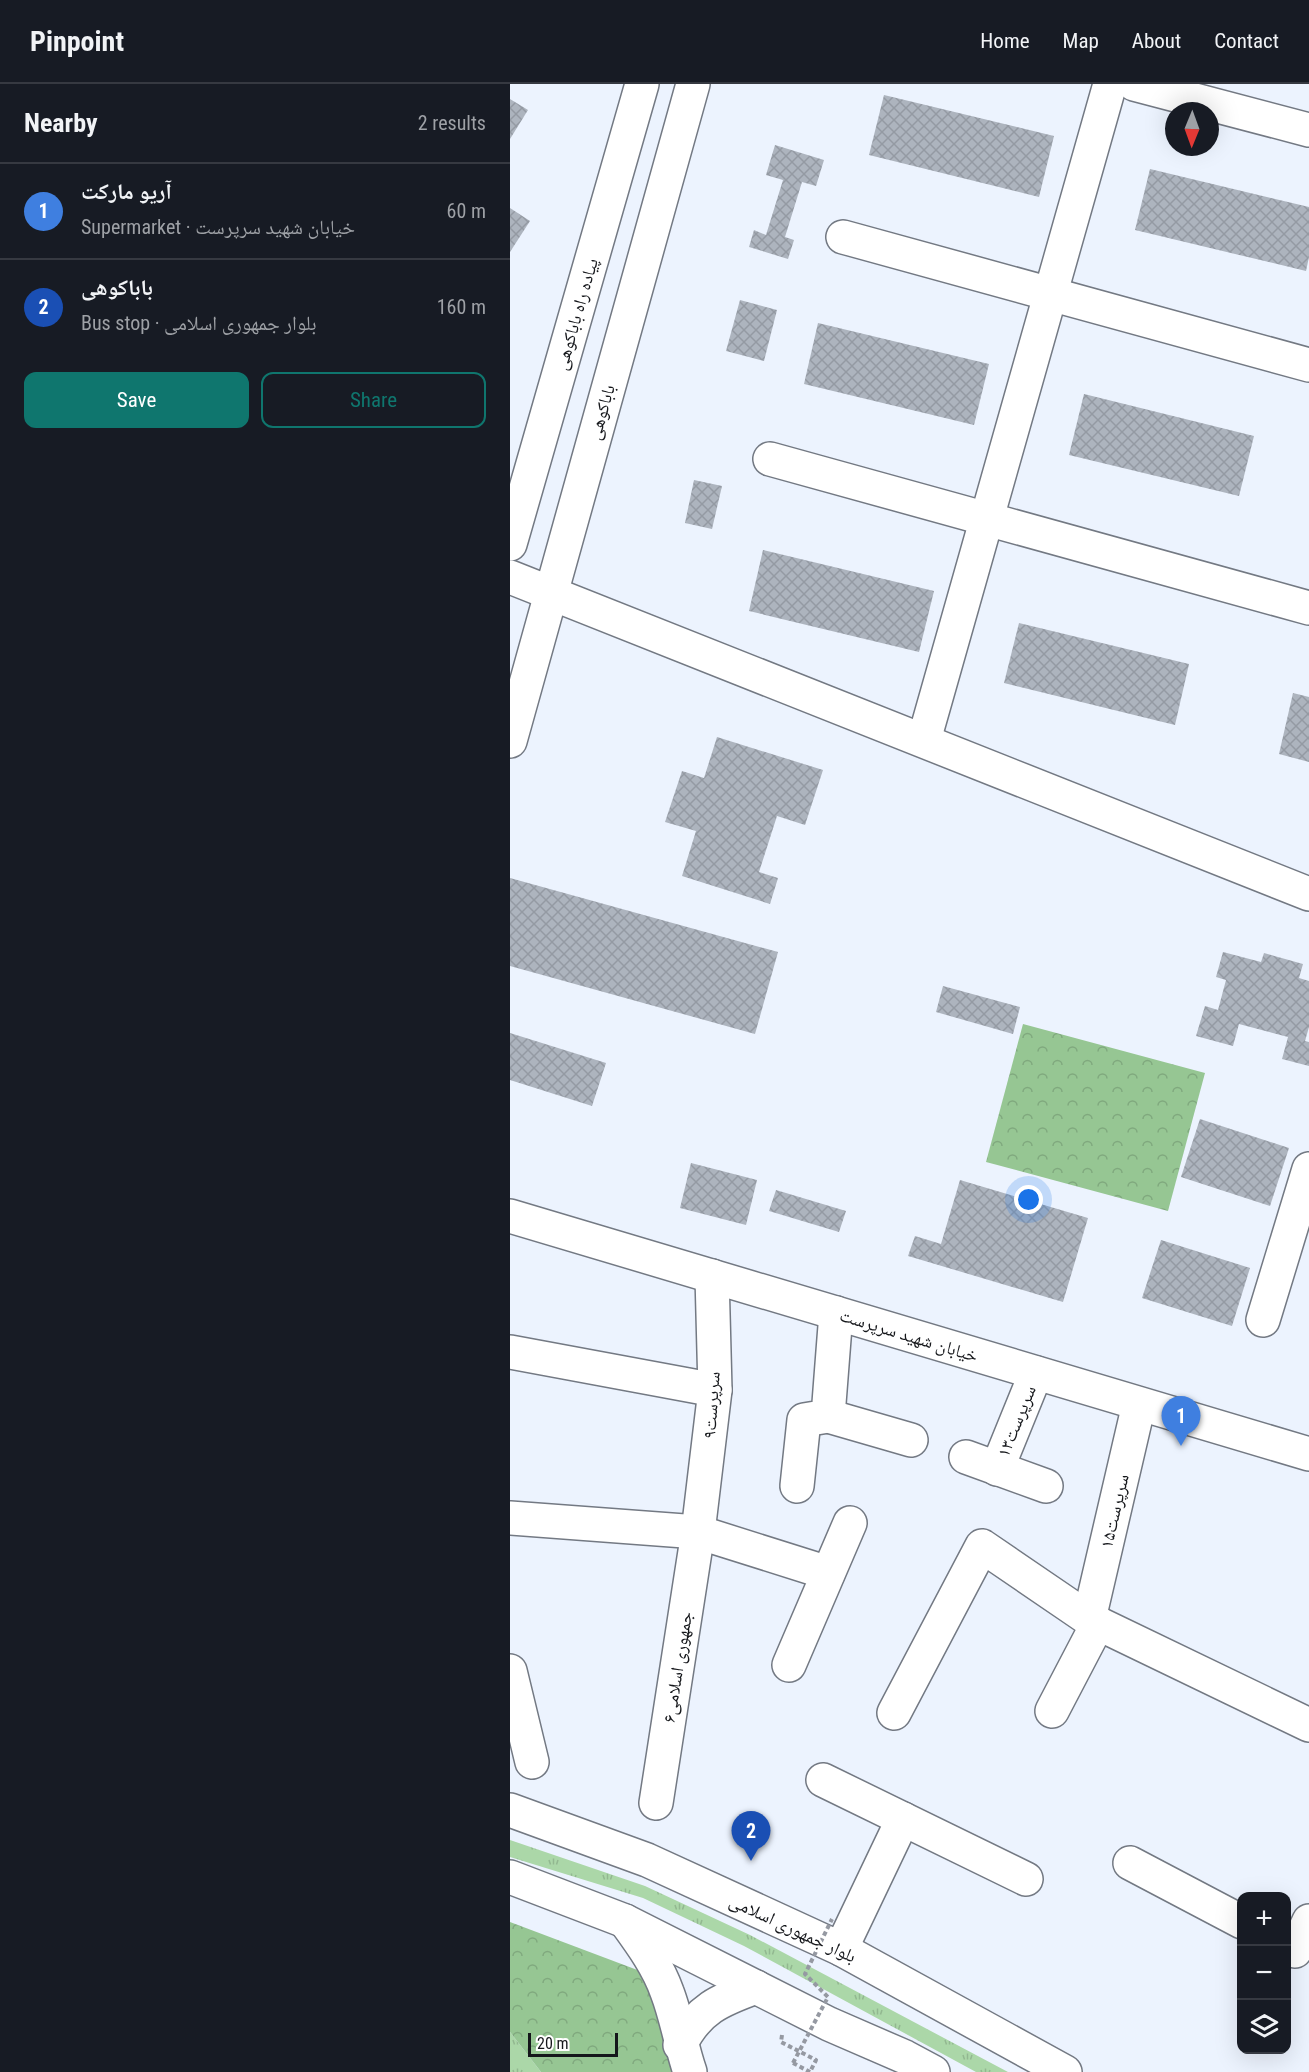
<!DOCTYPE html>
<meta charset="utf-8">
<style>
:root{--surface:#171b24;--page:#242831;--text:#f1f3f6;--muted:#9ea1a6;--line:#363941;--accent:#0f766e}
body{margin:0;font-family:"Roboto Condensed","Noto Naskh Arabic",sans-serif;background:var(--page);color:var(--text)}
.controls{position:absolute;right:18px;bottom:18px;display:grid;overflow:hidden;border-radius:12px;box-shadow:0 6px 24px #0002}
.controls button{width:54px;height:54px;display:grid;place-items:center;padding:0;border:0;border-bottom:2px solid var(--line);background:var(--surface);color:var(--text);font:30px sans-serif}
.compass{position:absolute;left:655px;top:18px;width:54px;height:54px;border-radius:50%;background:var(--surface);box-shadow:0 6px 24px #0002;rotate:181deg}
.scale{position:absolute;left:18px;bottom:15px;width:90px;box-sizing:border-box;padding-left:6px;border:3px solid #15171b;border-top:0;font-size:16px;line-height:21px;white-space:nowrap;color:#15171b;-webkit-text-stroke:4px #fff;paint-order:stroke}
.you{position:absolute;left:519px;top:1116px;width:21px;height:21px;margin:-15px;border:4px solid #fff;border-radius:50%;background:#1a73e8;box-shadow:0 0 0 9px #1a73e833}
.badge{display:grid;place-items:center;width:39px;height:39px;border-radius:50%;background:var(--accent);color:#fff;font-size:20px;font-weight:700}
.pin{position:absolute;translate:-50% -50px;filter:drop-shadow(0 2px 3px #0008)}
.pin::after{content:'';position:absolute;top:32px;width:21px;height:18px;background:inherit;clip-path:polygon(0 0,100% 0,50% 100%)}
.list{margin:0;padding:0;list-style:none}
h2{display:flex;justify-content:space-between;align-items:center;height:78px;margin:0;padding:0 24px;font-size:26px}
h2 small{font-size:20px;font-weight:400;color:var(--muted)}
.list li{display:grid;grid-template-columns:39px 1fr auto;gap:18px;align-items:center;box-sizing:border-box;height:96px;padding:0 24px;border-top:2px solid var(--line)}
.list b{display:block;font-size:22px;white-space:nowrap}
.list p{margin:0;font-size:20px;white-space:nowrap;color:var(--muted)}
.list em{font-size:20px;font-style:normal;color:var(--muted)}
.actions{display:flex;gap:12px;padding:18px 24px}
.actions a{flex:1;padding:14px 0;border:2px solid var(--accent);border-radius:12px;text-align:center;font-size:21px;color:var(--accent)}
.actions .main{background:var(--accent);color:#fff}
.icon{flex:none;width:33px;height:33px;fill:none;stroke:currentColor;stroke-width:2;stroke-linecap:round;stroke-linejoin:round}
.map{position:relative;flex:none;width:799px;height:1988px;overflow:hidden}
header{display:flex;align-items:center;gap:36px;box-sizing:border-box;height:84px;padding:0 30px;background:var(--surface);border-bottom:2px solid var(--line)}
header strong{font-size:28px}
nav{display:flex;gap:33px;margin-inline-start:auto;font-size:21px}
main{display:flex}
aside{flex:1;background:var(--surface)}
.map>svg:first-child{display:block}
.grass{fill:url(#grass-tufts)}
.forest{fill:url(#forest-crowns)}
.building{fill:url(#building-cross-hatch)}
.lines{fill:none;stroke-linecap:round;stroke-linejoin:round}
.minor-casing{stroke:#737983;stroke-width:36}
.major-casing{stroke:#737983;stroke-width:36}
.path{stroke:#9599a2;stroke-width:4;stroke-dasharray:4.5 3;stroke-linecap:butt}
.minor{stroke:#fff;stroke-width:33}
.major{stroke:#fff;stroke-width:33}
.path-bridge{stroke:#9599a2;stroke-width:4;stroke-dasharray:4.5 3;stroke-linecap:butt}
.labels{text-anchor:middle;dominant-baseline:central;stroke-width:4.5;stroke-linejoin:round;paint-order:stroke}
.street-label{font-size:18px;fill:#15171b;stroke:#fff}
</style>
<header>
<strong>Pinpoint</strong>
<nav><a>Home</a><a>Map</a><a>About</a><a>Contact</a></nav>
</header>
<main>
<aside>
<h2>Nearby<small>2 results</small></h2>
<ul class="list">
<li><span class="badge" style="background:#3f7fe0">1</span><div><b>آریو مارکت</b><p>Supermarket · خیابان شهید سرپرست</p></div><em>60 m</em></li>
<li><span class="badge" style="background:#1a4fb4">2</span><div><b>باباکوهی</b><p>Bus stop · بلوار جمهوری اسلامی</p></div><em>160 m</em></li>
</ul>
<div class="actions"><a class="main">Save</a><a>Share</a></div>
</aside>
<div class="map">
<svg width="799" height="1988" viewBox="0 0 799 1988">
<defs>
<pattern id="grass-tufts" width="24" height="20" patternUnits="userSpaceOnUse" patternTransform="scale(1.5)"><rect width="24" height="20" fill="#abd7a8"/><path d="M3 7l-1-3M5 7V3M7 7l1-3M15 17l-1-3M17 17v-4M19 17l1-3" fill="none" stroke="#92b890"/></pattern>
<pattern id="forest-crowns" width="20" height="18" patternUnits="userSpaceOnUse" patternTransform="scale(1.5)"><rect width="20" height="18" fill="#96c693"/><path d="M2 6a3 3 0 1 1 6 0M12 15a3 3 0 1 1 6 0" fill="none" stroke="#80a97e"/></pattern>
<pattern id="building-cross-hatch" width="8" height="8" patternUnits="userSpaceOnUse" patternTransform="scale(1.5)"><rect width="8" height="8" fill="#adb4be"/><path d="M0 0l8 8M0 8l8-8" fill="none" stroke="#949aa3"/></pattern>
</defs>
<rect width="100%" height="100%" fill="#ecf3fe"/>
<g class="grass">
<polygon points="0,1756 135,1802 240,1851 498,1988 466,1988 234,1862 133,1814 0,1773"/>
<polygon points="0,1948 31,1988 0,1988"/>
</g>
<g class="forest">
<polygon points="513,940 695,989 658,1127 476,1078"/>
<polygon points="0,1838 138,1890 167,1988 31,1988 0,1948"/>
</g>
<g class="building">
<polygon points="374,11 544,52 529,113 359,71"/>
<polygon points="0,15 18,26 0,55"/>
<polygon points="265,61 314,76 306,102 292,98 275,153 284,156 278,175 239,163 244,146 256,151 273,96 256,91"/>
<polygon points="640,85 799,123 799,173 796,187 625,146"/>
<polygon points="0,124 20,137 0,168"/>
<polygon points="230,216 267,226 254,277 216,267"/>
<polygon points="308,239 479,280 464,341 294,300"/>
<polygon points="574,310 744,352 729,412 559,371"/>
<polygon points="184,396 212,402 202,445 175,439"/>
<polygon points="253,466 424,507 409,568 239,527"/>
<polygon points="509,539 679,580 665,641 494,599"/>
<polygon points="783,609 799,613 799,678 769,670"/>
<polygon points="207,653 313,686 295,741 267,732 249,788 268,794 260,820 172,792 186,747 155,738 172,687 194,694"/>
<polygon points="0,794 268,868 245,950 0,882"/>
<polygon points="713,868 751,878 754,869 793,880 789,894 799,897 799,943 795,957 799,958 799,982 772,975 778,953 729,940 723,962 686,952 695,922 708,926 716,896 706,893"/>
<polygon points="433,902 510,923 503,950 426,928"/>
<polygon points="0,949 96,979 82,1022 0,996"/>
<polygon points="690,1035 779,1064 760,1122 671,1093"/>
<polygon points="181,1079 247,1096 236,1141 170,1124"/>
<polygon points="450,1096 578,1134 553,1218 398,1172 405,1152 431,1160"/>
<polygon points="266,1106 336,1127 329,1148 259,1127"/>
<polygon points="651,1156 740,1184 722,1242 632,1214"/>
</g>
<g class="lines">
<g class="minor-casing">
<g id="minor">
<polyline points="624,0 799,46"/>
<polyline points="333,153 799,281"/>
<polyline points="260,375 799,524"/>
<polyline points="0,460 132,0"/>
<polyline points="0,493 799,810"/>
<polyline points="414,656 600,0"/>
<polyline points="0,657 183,0"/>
<polyline points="0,1132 799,1370"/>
<polyline points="753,1236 799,1085"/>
<polyline points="0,1268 205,1306"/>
<polyline points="318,1332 401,1356"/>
<polyline points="456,1373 536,1402"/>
<polyline points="487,1385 526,1289"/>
<polyline points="287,1402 294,1336 318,1332 326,1229"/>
<polyline points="0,1434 188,1448 318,1489"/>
<polyline points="579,1535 629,1320"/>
<polyline points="279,1581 340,1439"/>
<polyline points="0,1587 22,1678"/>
<polyline points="542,1627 588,1539"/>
<polyline points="384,1629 472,1462 579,1535 799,1641"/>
<polyline points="313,1696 516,1795"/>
<polyline points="146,1719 188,1448 205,1306 202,1192"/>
<polyline points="620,1779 732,1838"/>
<path d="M115 1837C131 1859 148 1882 157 1908 167 1934 171 1962 180 1988"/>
<polyline points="331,1865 393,1735"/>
<polyline points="785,1867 799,1837"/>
<path d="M170 1961C188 1925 210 1916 246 1903"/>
</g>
</g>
<g class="major-casing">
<g id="major">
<polyline points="0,1726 137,1776 331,1865 555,1988"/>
<polyline points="0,1793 115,1837 319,1940 395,1973 423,1988"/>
</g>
</g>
<g class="path">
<polyline points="272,1951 271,1958 306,1976 300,1988"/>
<polyline points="283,1979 300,1988"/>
</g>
<use href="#minor" class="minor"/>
<use href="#major" class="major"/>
<polyline class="path-bridge" points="283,1979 318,1913 295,1890 322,1835"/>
</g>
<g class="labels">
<g class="street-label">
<text transform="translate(66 230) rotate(-74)">پیاده راه باباکوهی</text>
<text transform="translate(91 328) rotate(-74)">باباکوهی</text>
<text transform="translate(399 1251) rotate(17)">خیابان شهید سرپرست</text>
<text transform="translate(201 1321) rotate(-86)">سرپرست۹</text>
<text transform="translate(506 1337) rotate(-68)">سرپرست۱۳</text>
<text transform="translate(604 1427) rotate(-77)">سرپرست۱۵</text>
<text transform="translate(167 1583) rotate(-81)">جمهوری اسلامی۶</text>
<text transform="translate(283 1844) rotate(25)">بلوار جمهوری اسلامی</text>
</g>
</g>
</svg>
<div class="controls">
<button>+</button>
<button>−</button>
<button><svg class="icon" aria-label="layers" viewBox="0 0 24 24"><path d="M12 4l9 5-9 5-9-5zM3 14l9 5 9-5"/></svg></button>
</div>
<svg class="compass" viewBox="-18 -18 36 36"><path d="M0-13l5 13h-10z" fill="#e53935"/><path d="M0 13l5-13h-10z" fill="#9ea1a6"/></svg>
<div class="scale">20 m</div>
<div class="you"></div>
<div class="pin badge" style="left:671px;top:1362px;background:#3f7fe0">1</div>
<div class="pin badge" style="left:241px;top:1777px;background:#1a4fb4">2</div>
</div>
</main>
